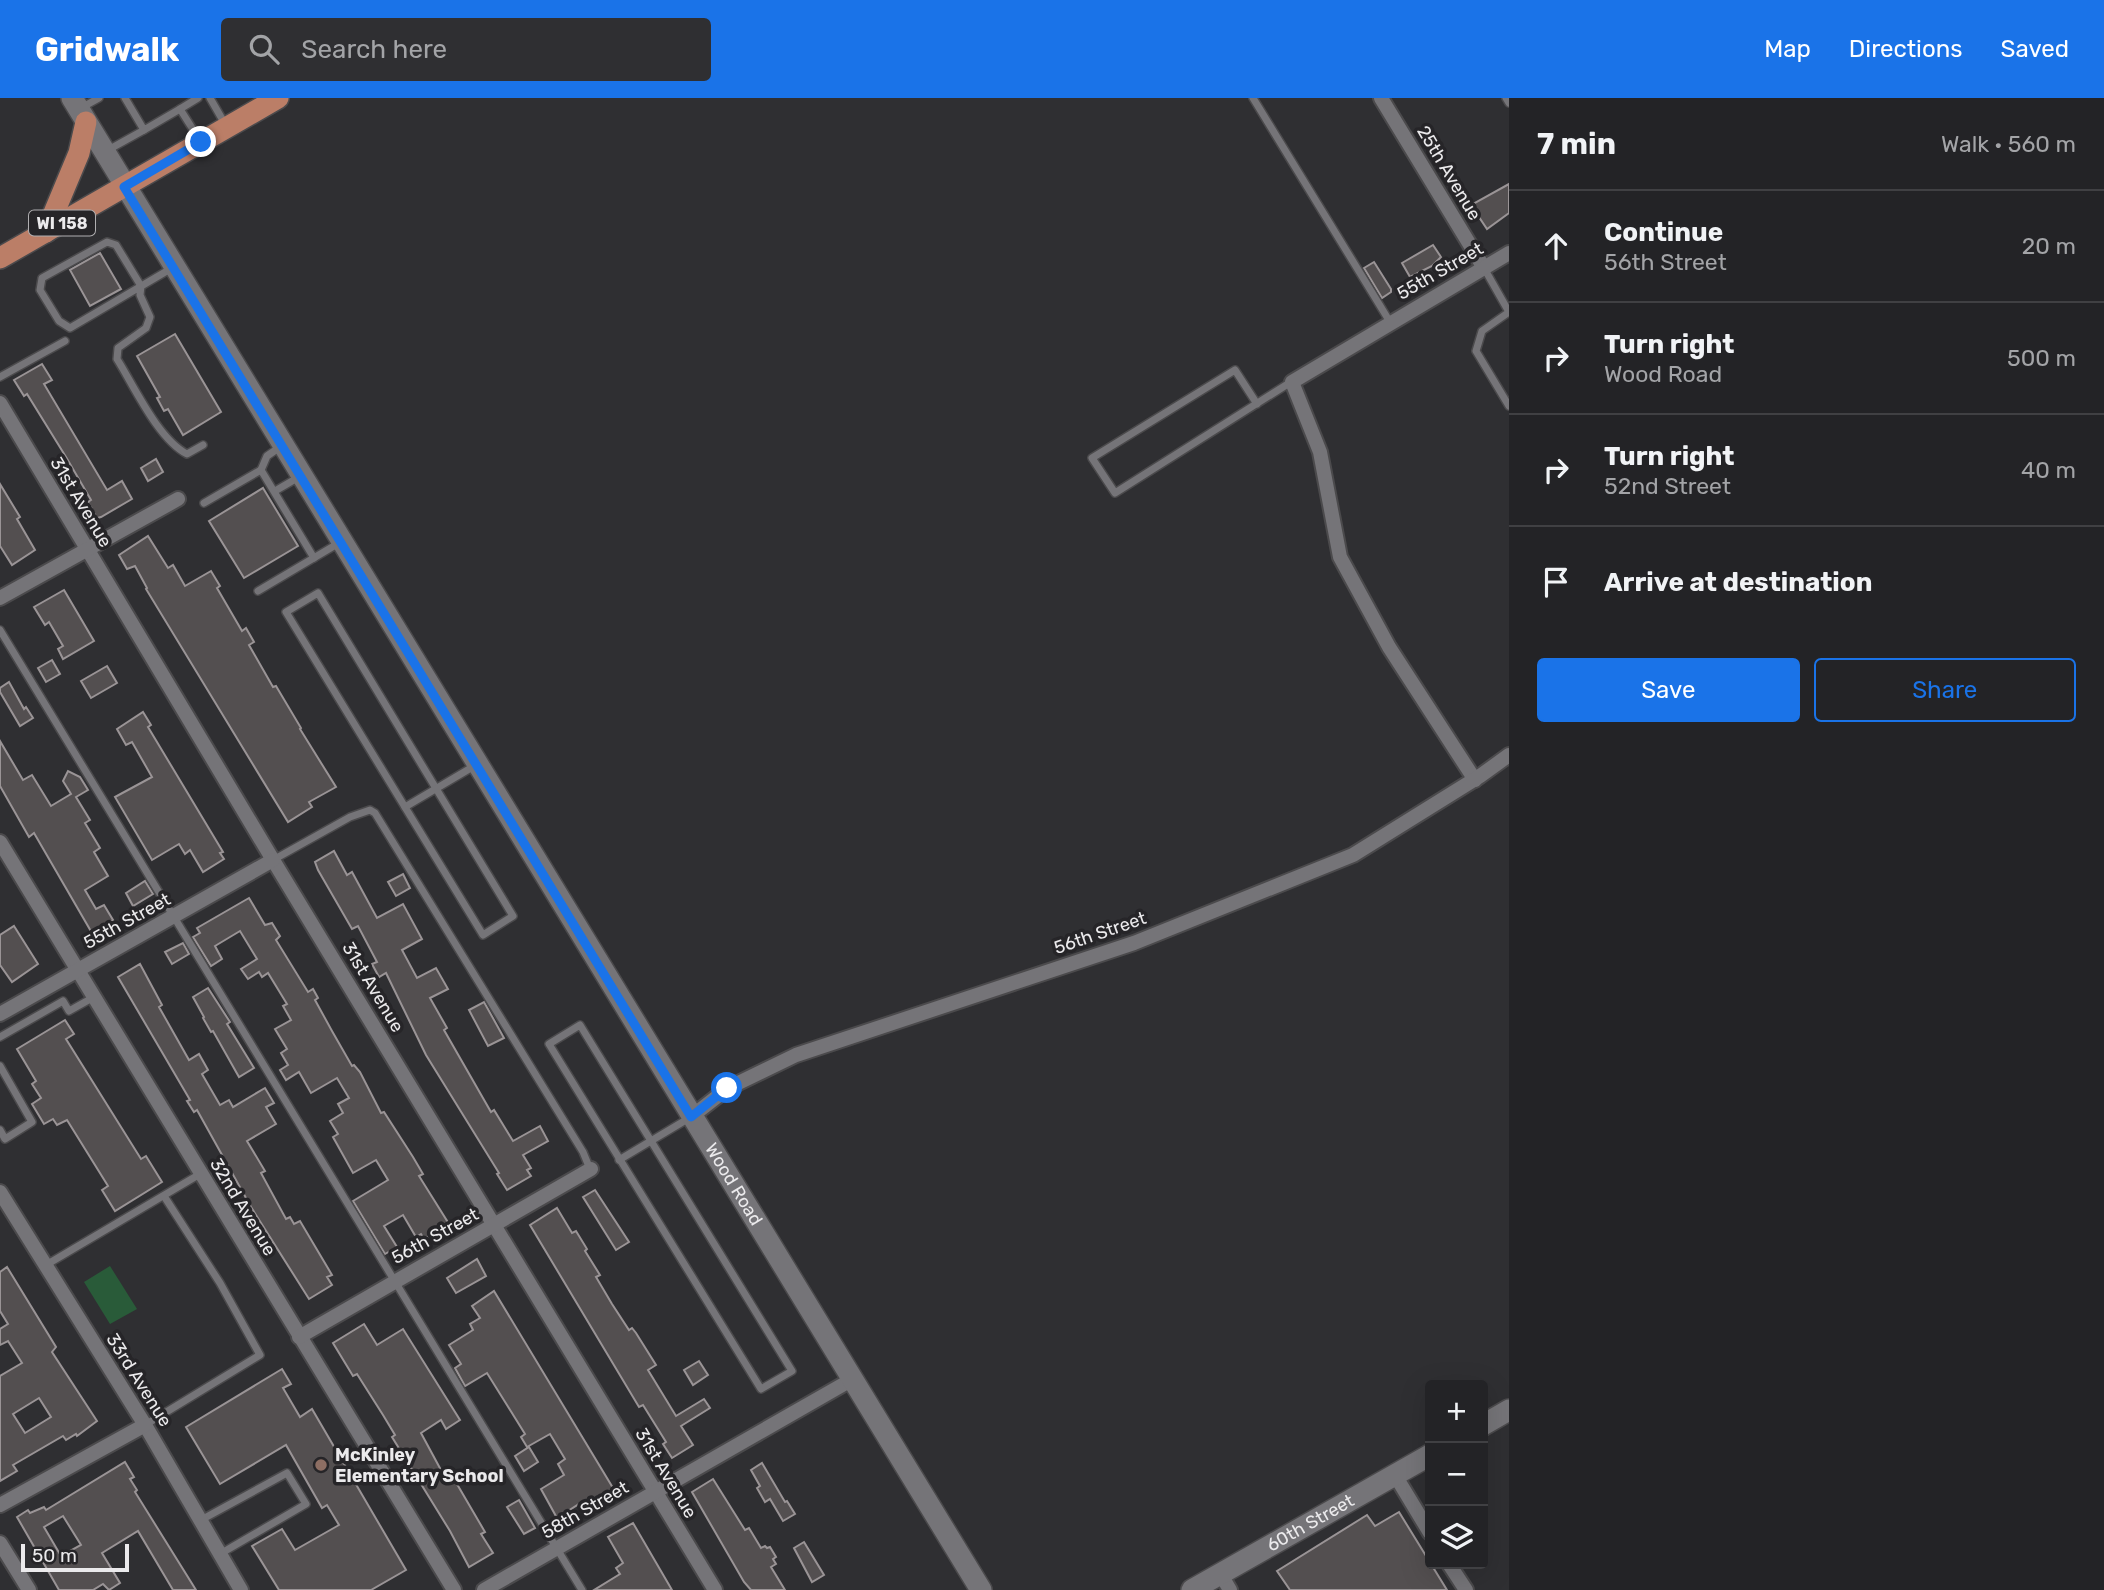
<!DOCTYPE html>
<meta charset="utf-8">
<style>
:root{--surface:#232326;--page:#2f2f32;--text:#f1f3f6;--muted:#a3a4a7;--line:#404043;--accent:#1a73e8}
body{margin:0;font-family:Rubik,sans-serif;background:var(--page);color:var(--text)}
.controls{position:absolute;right:21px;bottom:21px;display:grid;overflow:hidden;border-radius:7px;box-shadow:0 7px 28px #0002}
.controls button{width:63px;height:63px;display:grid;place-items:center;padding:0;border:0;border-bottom:2px solid var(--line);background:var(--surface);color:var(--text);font:35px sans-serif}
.scale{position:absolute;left:21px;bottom:18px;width:108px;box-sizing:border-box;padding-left:7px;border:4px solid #ebeaec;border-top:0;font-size:19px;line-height:24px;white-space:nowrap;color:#ebeaec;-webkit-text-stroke:5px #262528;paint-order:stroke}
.stop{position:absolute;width:21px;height:21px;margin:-16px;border:5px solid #1a73e8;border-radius:50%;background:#fff}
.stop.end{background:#1a73e8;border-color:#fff;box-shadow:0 2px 7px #0008}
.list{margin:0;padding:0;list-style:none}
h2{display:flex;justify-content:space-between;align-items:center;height:91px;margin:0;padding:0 28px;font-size:30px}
h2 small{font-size:23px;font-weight:400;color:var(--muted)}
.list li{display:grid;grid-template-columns:46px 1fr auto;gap:21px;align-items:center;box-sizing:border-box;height:112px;padding:0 28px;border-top:2px solid var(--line)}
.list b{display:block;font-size:26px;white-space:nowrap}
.list p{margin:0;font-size:23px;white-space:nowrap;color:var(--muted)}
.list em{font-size:23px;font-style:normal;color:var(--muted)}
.actions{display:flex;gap:14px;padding:21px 28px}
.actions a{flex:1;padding:16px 0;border:2px solid var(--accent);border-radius:7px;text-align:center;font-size:24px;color:var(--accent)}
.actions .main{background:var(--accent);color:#fff}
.icon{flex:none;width:38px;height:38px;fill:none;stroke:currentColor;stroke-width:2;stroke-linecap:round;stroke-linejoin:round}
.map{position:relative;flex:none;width:1509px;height:1492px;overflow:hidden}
header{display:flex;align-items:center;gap:42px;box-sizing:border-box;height:98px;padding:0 35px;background:var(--accent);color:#fff}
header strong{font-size:33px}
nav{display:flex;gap:38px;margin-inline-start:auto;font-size:24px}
.search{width:490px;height:63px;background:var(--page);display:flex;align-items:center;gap:18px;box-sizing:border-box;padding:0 24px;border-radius:7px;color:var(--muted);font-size:26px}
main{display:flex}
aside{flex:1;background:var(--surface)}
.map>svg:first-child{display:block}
.green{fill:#295b39}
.building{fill:#534f50;stroke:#9a9496;stroke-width:2;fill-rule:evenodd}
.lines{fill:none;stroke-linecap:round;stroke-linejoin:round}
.lane-casing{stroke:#4b4a4c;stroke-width:10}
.street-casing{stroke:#4b4a4c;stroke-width:18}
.secondary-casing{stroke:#4b4a4c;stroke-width:24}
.primary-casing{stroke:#4b4a4c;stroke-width:24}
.lane{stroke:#757478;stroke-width:7}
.street{stroke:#757478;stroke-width:14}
.secondary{stroke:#757478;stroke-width:21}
.primary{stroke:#bb7e67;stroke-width:21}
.route{stroke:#1a73e8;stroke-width:9}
.education-dot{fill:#8d6e63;stroke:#262528;stroke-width:2.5}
.labels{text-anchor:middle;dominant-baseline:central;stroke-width:7;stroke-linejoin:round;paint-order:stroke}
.shield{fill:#262528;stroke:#b0afb1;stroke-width:2}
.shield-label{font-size:16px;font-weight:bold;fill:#ebeaec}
.street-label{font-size:18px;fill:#ebeaec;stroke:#262528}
.poi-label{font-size:18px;font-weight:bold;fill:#ebeaec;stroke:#262528;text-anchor:start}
</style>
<header>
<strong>Gridwalk</strong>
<div class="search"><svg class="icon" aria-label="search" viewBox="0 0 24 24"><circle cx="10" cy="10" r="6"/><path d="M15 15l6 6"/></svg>Search here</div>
<nav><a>Map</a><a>Directions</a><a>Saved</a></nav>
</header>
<main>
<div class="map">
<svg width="1509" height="1492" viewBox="0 0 1509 1492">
<rect width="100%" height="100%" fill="#2f2f32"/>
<polygon class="green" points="110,1168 137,1211 110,1226 84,1184"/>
<g class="building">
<polygon points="1509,86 1509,115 1487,131 1471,107"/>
<polygon points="1433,147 1441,159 1432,168 1410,179 1402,165"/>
<polygon points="100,155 121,191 90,208 70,172"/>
<polygon points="1374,164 1391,191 1391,194 1382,200 1364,170"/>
<polygon points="175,236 221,314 183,337 168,311 164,313 157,300 160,299 137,258"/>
<polygon points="42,266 52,282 44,286 107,392 122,383 132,401 101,419 97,420 88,404 91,402 66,359 27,296 24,298 14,282"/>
<polygon points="156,361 163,374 148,383 141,370"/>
<polygon points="0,386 20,419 17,421 35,452 12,467 0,448"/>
<polygon points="263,390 298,448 244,480 209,423"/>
<polygon points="148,438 168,470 173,467 185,488 211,473 220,488 217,490 242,533 246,530 254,544 249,547 273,589 276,588 301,630 300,631 336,689 309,704 312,709 288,724 146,491 147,490 135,468 127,471 119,457"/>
<polygon points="64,492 94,543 63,561 58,551 63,548 49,524 45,527 34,509"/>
<polygon points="52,562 60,576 46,584 38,570"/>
<polygon points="107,568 117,585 91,600 81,583"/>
<polygon points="9,584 24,611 26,609 33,620 20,628 0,594 0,590"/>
<polygon points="143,614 151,627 148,629 223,754 220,755 224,761 203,774 190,752 185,756 179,746 152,762 115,699 152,679 132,644 126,647 117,631"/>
<polygon points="0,643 23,682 32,677 51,708 71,696 63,683 68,673 80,679 88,692 76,699 90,722 85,725 100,750 94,754 108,778 85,792 96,811 104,807 113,822 92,835 34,735 29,739 0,688"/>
<polygon points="334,753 347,777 352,774 377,820 403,806 422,841 402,852 417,880 436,870 448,891 430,900 447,930 444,932 491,1014 494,1012 513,1043 540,1028 548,1043 523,1057 531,1070 527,1072 531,1078 507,1092 497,1076 499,1075 426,957 386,875 379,879 372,866 377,864 358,828 352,831 318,772 315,764"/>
<polygon points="403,776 410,790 396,798 388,784"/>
<polygon points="145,783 153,796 133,808 126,795"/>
<polygon points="249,800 265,827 272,825 280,838 276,842 308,894 313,891 318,900 315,902 332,933 352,968 354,967 360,974 381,1015 384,1014 413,1059 423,1076 419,1078 449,1126 424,1141 421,1136 416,1139 403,1117 384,1128 397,1149 385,1156 353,1103 388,1082 376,1062 353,1075 333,1039 338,1036 330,1023 343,1015 338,1006 349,1000 337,980 311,995 299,974 286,982 280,972 288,967 281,955 287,951 275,931 291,922 283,908 287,906 268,875 262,879 259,874 248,881 241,871 257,861 240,833 215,848 222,861 211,868 193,839 200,835 197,830"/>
<polygon points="14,828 38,866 12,884 0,867 0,837"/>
<polygon points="183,845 189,856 172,866 165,854"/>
<polygon points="140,866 162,907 159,909 189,962 199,956 208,972 202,976 220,1007 229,1002 233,1009 265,990 274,1005 266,1009 276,1026 247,1043 265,1073 261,1075 286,1121 290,1119 294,1126 300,1123 332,1177 327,1179 332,1187 309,1201 251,1109 197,1012 194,1014 187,1003 190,1002 118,879"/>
<polygon points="208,890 230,924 227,926 254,970 239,979 213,933 211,934 203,920 204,919 193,899"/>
<polygon points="484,904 504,940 488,948 469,912"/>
<polygon points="65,922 74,936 66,941 141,1061 146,1058 162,1084 115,1113 102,1092 108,1088 67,1022 57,1027 53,1021 44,1026 32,1006 41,1000 32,986 36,983 17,951"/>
<polygon points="595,1092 629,1144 616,1152 583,1099"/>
<polygon points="557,1110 572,1135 576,1133 587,1151 585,1153 600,1177 596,1179 612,1206 629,1232 632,1230 636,1235 656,1267 648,1272 676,1318 704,1301 710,1310 681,1328 693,1347 672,1360 663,1346 666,1344 643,1307 639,1309 530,1127"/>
<polygon points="477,1161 486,1178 456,1195 447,1180"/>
<path d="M7 1169 56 1249 52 1254 97 1323 77 1338 76 1336 66 1342 63 1338 13 1367 17 1373 0 1383V1278L22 1265 8 1243 0 1247V1231L8 1226 0 1213V1174ZM39 1300 51 1319 25 1335 13 1316Z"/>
<polygon points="494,1193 613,1390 587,1406 586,1404 579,1406 557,1420 541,1391 564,1377 558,1366 565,1361 550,1336 527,1349 521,1339 525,1336 487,1275 465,1288 455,1270 461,1266 449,1247 473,1232 470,1226 480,1220 472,1208"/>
<polygon points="364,1226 377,1247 403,1231 460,1322 446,1331 441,1322 421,1335 448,1385 454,1381 485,1434 481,1436 493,1455 469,1469 450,1433 392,1339 395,1337 383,1317 357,1276 353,1278 333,1245"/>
<polygon points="699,1263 708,1277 693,1287 684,1272"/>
<polygon points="282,1271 291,1286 283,1290 300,1319 312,1311 406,1472 371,1492 279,1492 252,1448 282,1431 295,1452 339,1427 327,1407 322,1410 286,1347 220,1386 186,1329"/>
<polygon points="529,1349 538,1364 524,1373 515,1358"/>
<path d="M125 1364 134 1379 130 1381 137 1392 135 1394 196 1492H173L138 1433 102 1455 120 1485 109 1492 103 1486 93 1492H59L17 1419 28 1412 30 1415 44 1409 46 1412ZM63 1418 81 1447 61 1458 44 1429Z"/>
<polygon points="762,1365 785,1404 787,1403 795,1416 783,1423 770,1401 765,1404 757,1390 760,1388 751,1372"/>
<polygon points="713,1381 745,1432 749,1430 761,1450 765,1448 767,1450 770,1449 776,1459 773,1461 776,1466 771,1469 785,1492 751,1492 744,1484 692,1394"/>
<polygon points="519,1402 535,1430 524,1436 507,1409"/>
<polygon points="1399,1414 1447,1492 1290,1492 1277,1473 1367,1417 1375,1428"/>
<polygon points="633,1425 672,1492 594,1492 620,1476 616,1470 623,1465 608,1439"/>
<polygon points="804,1444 824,1477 812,1484 794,1450"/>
</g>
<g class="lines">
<g class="lane-casing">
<g id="lane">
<polyline points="125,0 144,32 180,11 199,41"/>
<polyline points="210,0 225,26"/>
<polyline points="1253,0 1390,224"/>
<polyline points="1506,0 1509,5"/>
<polyline points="81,10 99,0"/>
<polyline points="180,11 198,0"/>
<polyline points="108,52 144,32"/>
<path d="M172 170 70 230 59 223 40 192 42 180 107 144 116 147 141 188 140 197 150 219 146 230 118 250 117 261C134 288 158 341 187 356L203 347"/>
<polyline points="1484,170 1509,214 1482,233 1476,253 1509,308"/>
<polyline points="0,279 65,243"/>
<polyline points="1257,306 1235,272 1092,360 1115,395 1291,284"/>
<polyline points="261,372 267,358 280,349"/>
<polyline points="275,393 299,379"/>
<polyline points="204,405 261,372 314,460"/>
<polyline points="258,493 339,445"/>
<polygon points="318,495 513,818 483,837 286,514"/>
<polyline points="0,532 582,1492"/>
<polyline points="405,709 476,667"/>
<polyline points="273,762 350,719 370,712 375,715 583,1054 590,1071"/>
<polygon points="580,927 792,1273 761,1291 549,946"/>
<polyline points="0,939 63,903 69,913 94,899"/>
<polyline points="0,968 32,1024 5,1041 0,1032"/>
<polyline points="619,1062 691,1019"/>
<polyline points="46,1167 200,1076"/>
<polyline points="145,1327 260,1257 220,1185 164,1098"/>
<polyline points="201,1422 287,1375 306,1406 220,1456"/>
</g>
</g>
<g class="street-casing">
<g id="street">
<polyline points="1381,0 1484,170"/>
<polyline points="0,305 273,762 715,1492"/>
<polyline points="0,500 178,401"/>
<polyline points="1475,682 1389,549 1340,459 1320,354 1292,284 1509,155"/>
<polyline points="0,744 454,1492"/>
<polyline points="0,916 273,762"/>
<polyline points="691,1019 728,990 796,957 1134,845 1353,757 1480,678 1509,657"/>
<polyline points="0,1094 145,1327 241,1492"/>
<polyline points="299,1239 591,1071"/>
<polyline points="1395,1377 1430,1435"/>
<polyline points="0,1407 145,1327"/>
<polyline points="0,1445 29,1492"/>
<polyline points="1449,1466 1466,1492"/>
<polyline points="1220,1475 1230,1492"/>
<polyline points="484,1492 851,1282"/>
</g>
</g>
<g class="secondary-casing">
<g id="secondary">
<path id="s1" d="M72 0 981 1492"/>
<polyline points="1483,1327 1509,1312"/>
<path id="s2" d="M1192 1492 1430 1357"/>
</g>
</g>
<g class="primary-casing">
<g id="primary">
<polyline points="46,134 79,55 86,24"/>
<polyline points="0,160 278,0"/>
</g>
</g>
<use href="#lane" class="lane"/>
<use href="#street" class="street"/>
<use href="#secondary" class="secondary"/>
<use href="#primary" class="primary"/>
</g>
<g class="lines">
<polyline class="route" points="201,44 124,89 691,1019 727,990"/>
</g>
<circle class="education-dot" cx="321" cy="1367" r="7"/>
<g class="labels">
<rect class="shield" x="29" y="112.5" width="66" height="25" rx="5"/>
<g class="shield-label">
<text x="62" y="125">WI 158</text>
</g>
<g class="street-label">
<text transform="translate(1449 75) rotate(59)">25th Avenue</text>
<text transform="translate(1440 173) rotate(-30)">55th Street</text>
<text transform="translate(81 404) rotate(59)">31st Avenue</text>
<text transform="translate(127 823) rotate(-29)">55th Street</text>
<text transform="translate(1100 835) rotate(-19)">56th Street</text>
<text transform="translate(373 889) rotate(59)">31st Avenue</text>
<text stroke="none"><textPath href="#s1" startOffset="1272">Wood Road</textPath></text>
<text transform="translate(243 1109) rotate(59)">32nd Avenue</text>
<text transform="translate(435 1138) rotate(-29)">56th Street</text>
<text transform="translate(139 1282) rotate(58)">33rd Avenue</text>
<text transform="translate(666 1375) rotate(59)">31st Avenue</text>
<text transform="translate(585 1412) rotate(-30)">58th Street</text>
<text stroke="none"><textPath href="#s2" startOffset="136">60th Street</textPath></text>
</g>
<g class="poi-label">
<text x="335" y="1357">McKinley<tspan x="335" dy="21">Elementary School</tspan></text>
</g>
</g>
</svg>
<div class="controls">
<button>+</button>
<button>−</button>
<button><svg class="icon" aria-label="layers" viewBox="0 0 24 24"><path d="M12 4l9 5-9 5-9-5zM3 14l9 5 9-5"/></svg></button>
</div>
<div class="scale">50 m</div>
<div class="stop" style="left:727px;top:990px"></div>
<div class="stop end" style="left:201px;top:44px"></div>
</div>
<aside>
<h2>7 min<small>Walk · 560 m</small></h2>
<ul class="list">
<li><svg class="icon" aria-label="ahead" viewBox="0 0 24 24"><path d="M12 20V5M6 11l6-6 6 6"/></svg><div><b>Continue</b><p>56th Street</p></div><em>20 m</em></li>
<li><svg class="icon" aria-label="right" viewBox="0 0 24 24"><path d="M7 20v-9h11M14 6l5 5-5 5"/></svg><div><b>Turn right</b><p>Wood Road</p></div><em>500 m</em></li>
<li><svg class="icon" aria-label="right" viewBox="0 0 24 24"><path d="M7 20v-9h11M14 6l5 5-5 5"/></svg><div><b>Turn right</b><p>52nd Street</p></div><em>40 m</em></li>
<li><svg class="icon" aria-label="arrive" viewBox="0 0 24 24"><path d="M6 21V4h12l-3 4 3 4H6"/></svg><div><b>Arrive at destination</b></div></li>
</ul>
<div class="actions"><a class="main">Save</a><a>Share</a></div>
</aside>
</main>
